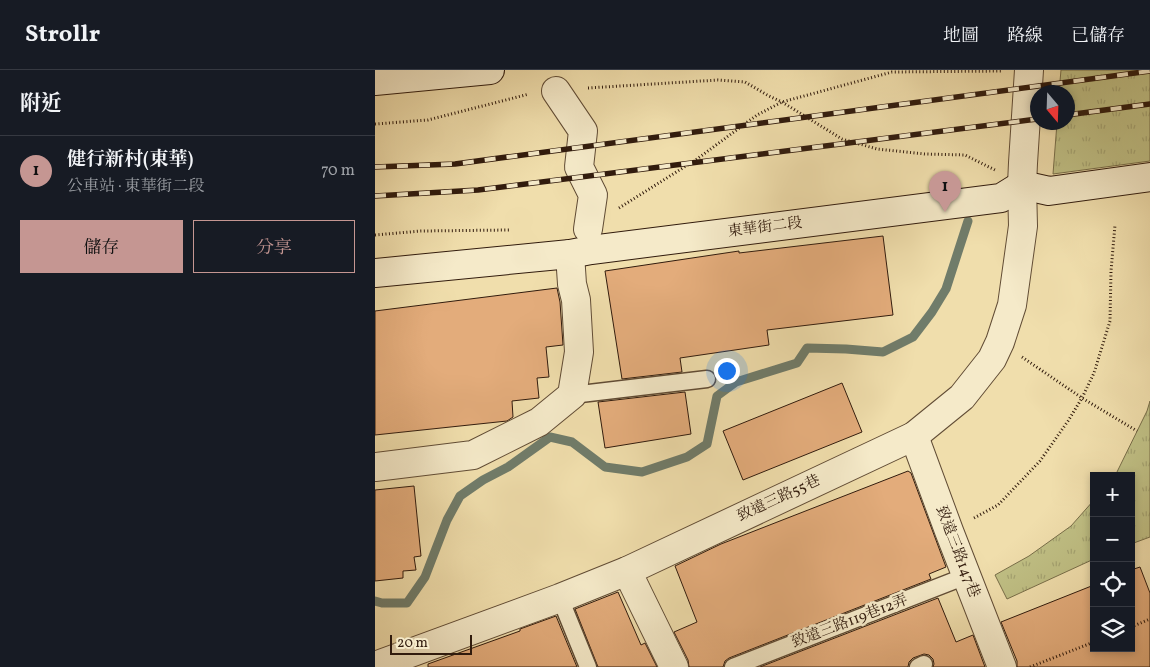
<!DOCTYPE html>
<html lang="zh-TW">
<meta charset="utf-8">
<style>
:root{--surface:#171b24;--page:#242831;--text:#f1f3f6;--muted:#9ea1a6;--line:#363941;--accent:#c59692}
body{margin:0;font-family:Vollkorn,"Noto Serif TC",serif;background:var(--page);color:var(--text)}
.controls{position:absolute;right:15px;bottom:15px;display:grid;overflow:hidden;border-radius:0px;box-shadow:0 2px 8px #0003}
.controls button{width:45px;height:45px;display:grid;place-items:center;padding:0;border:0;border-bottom:1px solid var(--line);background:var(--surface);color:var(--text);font:25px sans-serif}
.compass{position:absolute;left:655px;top:15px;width:45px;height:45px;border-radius:50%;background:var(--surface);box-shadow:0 2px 8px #0003;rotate:161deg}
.scale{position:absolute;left:15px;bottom:12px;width:82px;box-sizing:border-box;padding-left:5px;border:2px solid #311b0d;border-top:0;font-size:14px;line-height:18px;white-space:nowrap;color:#311b0d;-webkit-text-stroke:4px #f5eac9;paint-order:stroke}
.you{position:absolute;left:351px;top:300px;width:18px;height:18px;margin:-12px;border:4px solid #fff;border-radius:50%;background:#1a73e8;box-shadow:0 0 0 8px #1a73e833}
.badge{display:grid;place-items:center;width:32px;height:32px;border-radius:50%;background:var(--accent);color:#111;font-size:16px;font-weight:700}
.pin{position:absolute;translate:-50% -41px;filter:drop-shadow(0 1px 2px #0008)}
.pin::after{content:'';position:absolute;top:26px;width:18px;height:15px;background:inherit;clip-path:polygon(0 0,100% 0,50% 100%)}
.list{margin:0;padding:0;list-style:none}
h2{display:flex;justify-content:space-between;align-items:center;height:65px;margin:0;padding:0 20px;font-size:21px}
h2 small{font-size:16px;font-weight:400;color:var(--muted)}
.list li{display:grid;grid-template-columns:32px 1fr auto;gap:15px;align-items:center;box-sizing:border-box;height:70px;padding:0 20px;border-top:1px solid var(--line)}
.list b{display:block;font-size:19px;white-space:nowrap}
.list p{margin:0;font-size:16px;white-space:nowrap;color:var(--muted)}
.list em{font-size:16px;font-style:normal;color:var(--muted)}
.actions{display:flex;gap:10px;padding:15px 20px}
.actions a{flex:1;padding:11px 0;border:1px solid var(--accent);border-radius:0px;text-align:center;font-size:18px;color:var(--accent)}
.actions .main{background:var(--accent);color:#111}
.icon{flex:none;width:28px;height:28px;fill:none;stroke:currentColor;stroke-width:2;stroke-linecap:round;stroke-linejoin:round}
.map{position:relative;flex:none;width:775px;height:597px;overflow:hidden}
header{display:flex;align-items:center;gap:30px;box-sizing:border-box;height:70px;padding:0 25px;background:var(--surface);border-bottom:1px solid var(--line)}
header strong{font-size:24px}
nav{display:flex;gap:28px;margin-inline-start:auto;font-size:18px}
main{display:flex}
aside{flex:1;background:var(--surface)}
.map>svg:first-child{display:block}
.park{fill:url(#park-tufts);stroke:#786e49}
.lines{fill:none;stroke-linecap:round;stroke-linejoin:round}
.stream{stroke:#707c6a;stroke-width:9}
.building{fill:#e3ac7b;stroke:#311b0d}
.lane-casing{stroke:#614c35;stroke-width:19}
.street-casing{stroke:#614c35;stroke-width:30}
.secondary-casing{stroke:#311b0d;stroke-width:30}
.path{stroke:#311b0d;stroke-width:3;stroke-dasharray:1 2.5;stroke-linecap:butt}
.lane{stroke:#f5eac9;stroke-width:16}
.street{stroke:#f5eac9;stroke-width:28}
.secondary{stroke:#f5eac9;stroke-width:28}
.rail-casing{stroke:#311b0d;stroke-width:5.5}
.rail{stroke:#f5eac9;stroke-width:4;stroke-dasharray:11;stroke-linecap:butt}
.labels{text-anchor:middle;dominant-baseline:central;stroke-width:5;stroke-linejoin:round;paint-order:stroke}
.street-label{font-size:15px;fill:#311b0d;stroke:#f5eac9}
</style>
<header>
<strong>Strollr</strong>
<nav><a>地圖</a><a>路線</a><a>已儲存</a></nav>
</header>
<main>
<aside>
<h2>附近<small></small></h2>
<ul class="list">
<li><span class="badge">1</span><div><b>健行新村(東華)</b><p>公車站 · 東華街二段</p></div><em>70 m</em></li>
</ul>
<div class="actions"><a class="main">儲存</a><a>分享</a></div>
</aside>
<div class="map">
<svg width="775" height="597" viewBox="0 0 775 597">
<defs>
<pattern id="park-tufts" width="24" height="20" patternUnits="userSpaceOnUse" patternTransform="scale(1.25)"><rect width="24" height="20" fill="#c0c085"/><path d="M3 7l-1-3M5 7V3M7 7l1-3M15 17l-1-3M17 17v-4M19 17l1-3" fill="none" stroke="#a5a472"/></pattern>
</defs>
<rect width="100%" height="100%" fill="#f0deac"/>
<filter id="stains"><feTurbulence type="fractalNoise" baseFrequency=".004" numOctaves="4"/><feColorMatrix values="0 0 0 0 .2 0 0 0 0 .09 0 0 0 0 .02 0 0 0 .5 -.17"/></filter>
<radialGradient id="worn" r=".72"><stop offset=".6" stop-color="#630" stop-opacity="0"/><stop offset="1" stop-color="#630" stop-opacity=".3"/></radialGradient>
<g class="park">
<polygon points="686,0 775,0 775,91 678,104 682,53 692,52 692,22 684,22"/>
<polygon points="775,331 775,467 756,474 756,406 740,406 772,341"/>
<polygon points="719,430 719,489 632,529 620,505 654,486 696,456"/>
</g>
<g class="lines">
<polyline class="stream" points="0,531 7,533 32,533 50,507 72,450 85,426 108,410 133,397 175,367 197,372 230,397 267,402 312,387 332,374 342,326 361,312 422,293 432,278 471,279 508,282 538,267 557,242 571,219 593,151"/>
</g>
<g class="building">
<polygon points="508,166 518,245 392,260 394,275 305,288 307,302 247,309 230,201 364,181 364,183"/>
<polygon points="182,218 185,232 188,275 171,277 174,307 162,308 164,328 137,331 138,347 132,351 0,365 0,241"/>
<polygon points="467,313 487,362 368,410 348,361"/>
<polygon points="310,322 316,364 230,378 223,332"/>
<polygon points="533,401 536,403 571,497 554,504 556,509 354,588 350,591 348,597 314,597 313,590 299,562 322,552 300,496 346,474"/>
<polygon points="39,416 46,486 39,487 41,500 28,501 28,508 0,511 0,420"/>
<polygon points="765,497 775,523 775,597 642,597 642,591 626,552 719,515 719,578 756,578 756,500"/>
<polygon points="243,522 266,575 270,573 282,597 223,597 200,539"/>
<polygon points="563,528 581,572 598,565 610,597 558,597 559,594 558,589 554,585 549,584 538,588 534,592 533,597 385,597"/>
<polygon points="181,546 202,597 53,597 53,594 145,561 145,559"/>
</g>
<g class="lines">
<g class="lane-casing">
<g id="lane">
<polyline points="197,325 332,309"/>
<polyline points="185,528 213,597"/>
<polyline points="358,597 591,506"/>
<polyline points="543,597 549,594"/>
</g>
</g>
<g class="street-casing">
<g id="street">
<polyline points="181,21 208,61 204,97 218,125 213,159"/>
<polyline points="539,366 574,461 627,597"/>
<polyline points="0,397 98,385 164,352 197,325 204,282 201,230 197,214 195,184"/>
<polyline points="252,501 299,597"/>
<polyline points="0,596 185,528 252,501 539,366 587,327 617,289 625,272 637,235 648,156 647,115 648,93 654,0"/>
</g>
</g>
<g class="secondary-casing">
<g id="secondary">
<polyline points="0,11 115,0"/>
<polyline points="0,203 195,184 216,180 626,128 647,115 674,121 775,107"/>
</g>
</g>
<g class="path">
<polyline points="213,18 343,10 370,12 394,26 407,32 467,69 502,79 550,84 590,85 620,100"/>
<polyline points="0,54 53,50 154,24"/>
<polyline points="244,138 322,89 382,45 407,32 517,2 627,1"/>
<polyline points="0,165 46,161 134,160"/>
<polyline points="647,287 707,328 762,361"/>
<polyline points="599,448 623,435 665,391 693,351 707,328 719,303 735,251 736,201 740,155"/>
<polyline points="756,557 775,549"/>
<polyline points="655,597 719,572"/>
</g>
<use href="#lane" class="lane"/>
<use href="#street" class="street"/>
<use href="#secondary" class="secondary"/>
<g class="rail-casing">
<g id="rail">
<polyline points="692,45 775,34"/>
<polyline points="0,97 80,94 775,1"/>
<polyline points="0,126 103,120 662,49"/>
</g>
</g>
<use href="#rail" class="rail"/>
</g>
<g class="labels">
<g class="street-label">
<text transform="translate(390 158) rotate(-7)">東華街二段</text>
<text transform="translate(404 429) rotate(-25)">致遠三路55巷</text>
<text transform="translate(582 482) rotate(69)">致遠三路147巷</text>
<text transform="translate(475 552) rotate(-21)">致遠三路119巷12弄</text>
</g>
</g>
<rect width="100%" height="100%" filter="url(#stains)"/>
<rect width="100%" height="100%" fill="url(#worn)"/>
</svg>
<div class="controls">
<button>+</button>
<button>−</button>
<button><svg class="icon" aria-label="locate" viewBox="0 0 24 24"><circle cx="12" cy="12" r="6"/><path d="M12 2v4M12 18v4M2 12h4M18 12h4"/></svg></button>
<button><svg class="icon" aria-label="layers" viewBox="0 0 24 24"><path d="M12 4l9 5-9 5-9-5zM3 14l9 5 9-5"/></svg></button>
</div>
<svg class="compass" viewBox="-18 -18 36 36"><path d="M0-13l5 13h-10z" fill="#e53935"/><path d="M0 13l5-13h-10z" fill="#9ea1a6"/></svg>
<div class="scale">20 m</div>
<div class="you"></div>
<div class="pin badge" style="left:570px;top:142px">1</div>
</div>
</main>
